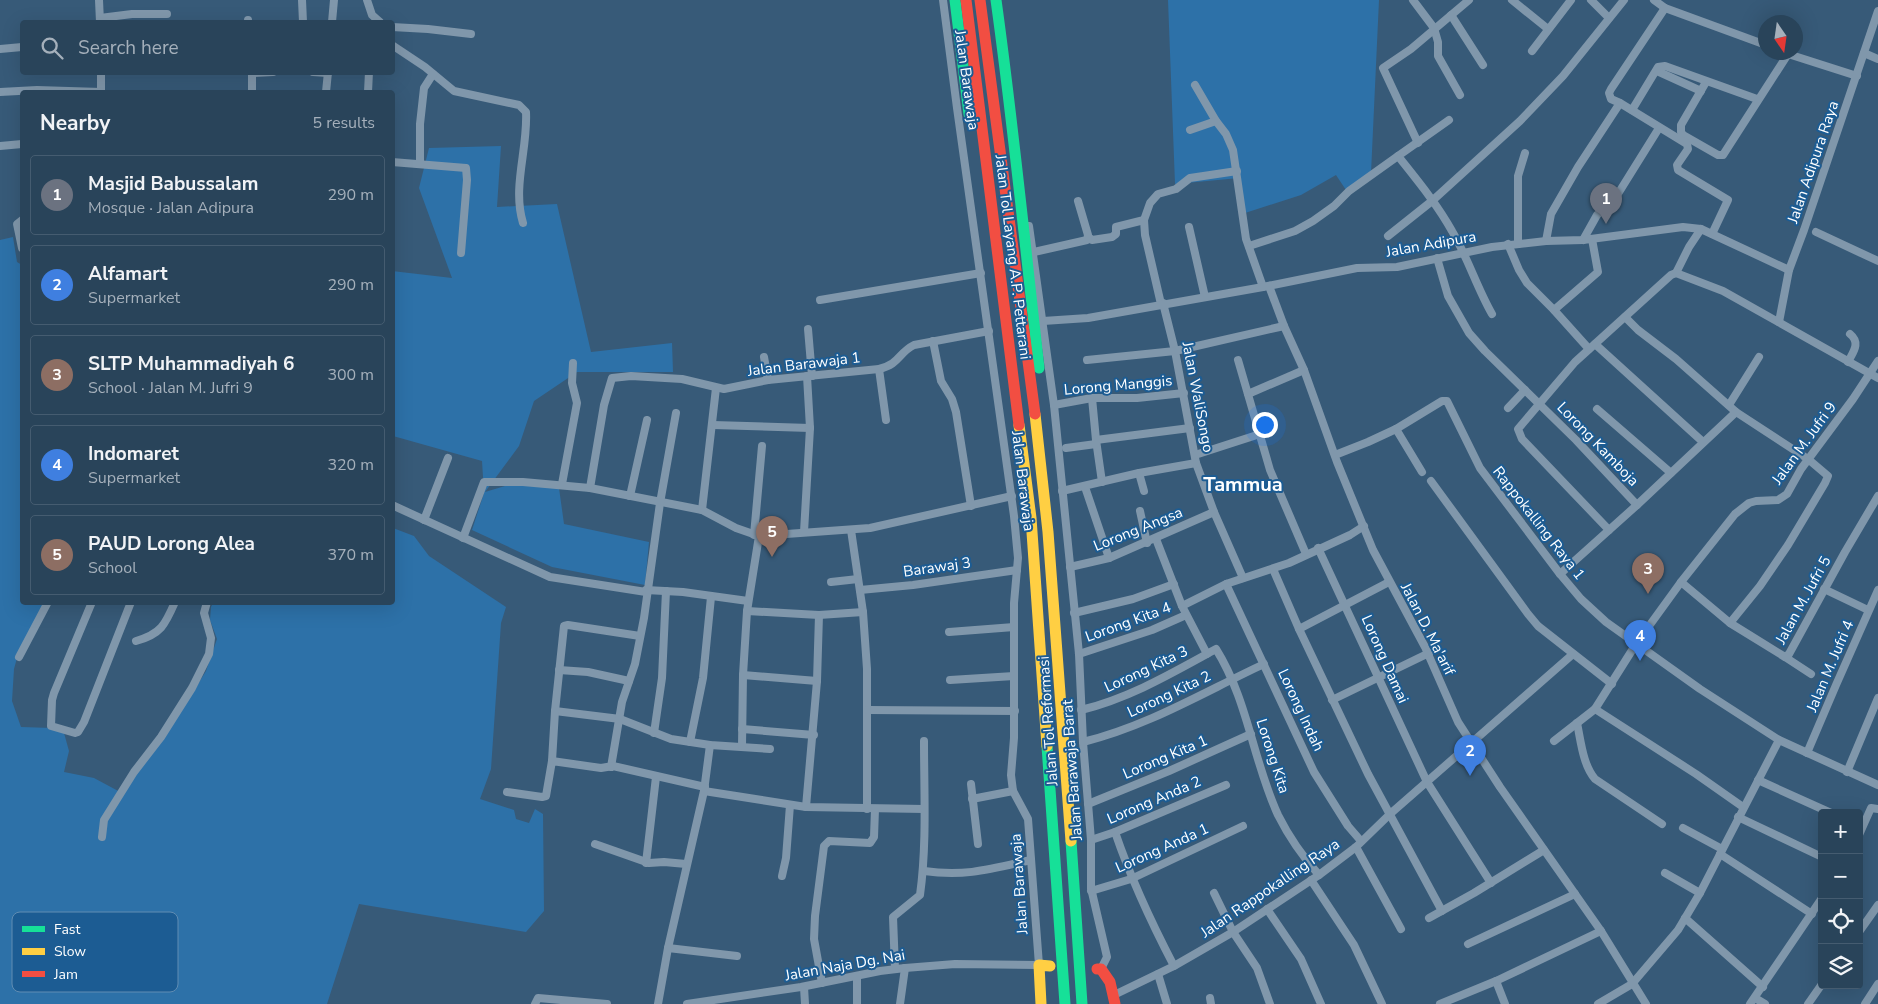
<!DOCTYPE html>
<meta charset="utf-8">
<style>
:root{--surface:#29445a;--page:#314b60;--text:#f1f3f6;--muted:#a5b0bb;--line:#455c70;--accent:#b9c5d0}
body{margin:0;font-family:"Nunito Sans",sans-serif;background:var(--page);color:var(--text)}
.controls{position:absolute;right:15px;bottom:15px;display:grid;overflow:hidden;border-radius:5px;box-shadow:0 5px 20px #0002}
.controls button{width:45px;height:45px;display:grid;place-items:center;padding:0;border:0;border-bottom:1px solid var(--line);background:var(--surface);color:var(--text);font:25px sans-serif}
.compass{position:absolute;left:1758px;top:15px;width:45px;height:45px;border-radius:50%;background:var(--surface);box-shadow:0 5px 20px #0002;rotate:167deg}
.you{position:absolute;left:1264px;top:424px;width:18px;height:18px;margin:-12px;border:4px solid #fff;border-radius:50%;background:#1a73e8;box-shadow:0 0 0 8px #1a73e833}
.badge{display:grid;place-items:center;width:32px;height:32px;border-radius:50%;background:var(--accent);color:#fff;font-size:16px;font-weight:700}
.pin{position:absolute;translate:-50% -41px;filter:drop-shadow(0 1px 2px #0008)}
.pin::after{content:'';position:absolute;top:26px;width:18px;height:15px;background:inherit;clip-path:polygon(0 0,100% 0,50% 100%)}
.list{margin:0;padding:0;list-style:none}
h2{display:flex;justify-content:space-between;align-items:center;height:65px;margin:0;padding:0 20px;font-size:21px}
h2 small{font-size:16px;font-weight:400;color:var(--muted)}
.list li{display:grid;grid-template-columns:32px 1fr auto;gap:15px;align-items:center;box-sizing:border-box;height:80px;margin:0 10px 10px;padding:0 10px;border:1px solid var(--line);border-radius:5px}
.list b{display:block;font-size:19px;white-space:nowrap}
.list p{margin:0;font-size:16px;white-space:nowrap;color:var(--muted)}
.list em{font-size:16px;font-style:normal;color:var(--muted)}
.icon{flex:none;width:28px;height:28px;fill:none;stroke:currentColor;stroke-width:2;stroke-linecap:round;stroke-linejoin:round}
.map{position:relative;flex:none;width:1878px;height:1004px;overflow:hidden}
.search{position:absolute;background:var(--surface);box-shadow:0 5px 20px #0002;left:20px;top:20px;width:375px;height:55px;display:flex;align-items:center;gap:12px;box-sizing:border-box;padding:0 18px;border-radius:5px;color:var(--muted);font-size:19px}
.panel{position:absolute;background:var(--surface);box-shadow:0 5px 20px #0002;left:20px;top:90px;width:375px;height:515px;border-radius:5px}
.map>svg:first-child{display:block}
.green{fill:#2d71a8}
.lines{fill:none;stroke-linecap:round;stroke-linejoin:round}
.street{stroke:#8097ab;stroke-width:8}
.fast{stroke:#16e098;stroke-width:11}
.slow{stroke:#ffcf43;stroke-width:11}
.jam{stroke:#f24e42;stroke-width:11}
.labels{text-anchor:middle;dominant-baseline:central;stroke-width:4;stroke-linejoin:round;paint-order:stroke}
.street-label{font-size:15px;fill:#fff;stroke:#1c5c93}
.district-label{font-size:20px;font-weight:bold;fill:#fff;stroke:#1c5c93}
.key{fill:#1c5c93;stroke:#608db3;stroke-width:1}
.key-label{font-size:14px;fill:#fff}
</style>
<div class="map">
<svg width="1878" height="1004" viewBox="0 0 1878 1004">
<rect width="100%" height="100%" fill="#375a78"/>
<g class="green">
<polygon points="1168,0 1379,0 1371,173 1348,193 1336,175 1301,195 1245,213 1239,178 1175,184"/>
<polygon points="501,146 497,207 557,204 591,352 672,343 673,372 577,372 534,401 519,446 485,492 525,480 559,488 564,524 649,542 645,585 552,567 472,530 484,493 482,461 393,436 392,271 452,278 419,188 429,148"/>
<polygon points="13,237 17,262 22,265 22,602 47,603 17,658 14,669 12,701 21,727 52,728 64,733 69,751 64,772 94,778 122,793 174,723 206,671 217,639 210,620 211,607 213,603 392,602 393,528 414,536 429,556 506,607 501,623 491,769 480,799 514,810 516,819 529,823 535,809 543,814 544,911 526,932 359,904 327,1004 0,1004 0,240"/>
</g>
<g class="lines">
<g class="street">
<polyline points="99,0 100,22"/>
<polyline points="302,0 303,22"/>
<polyline points="367,0 372,15 380,22"/>
<polyline points="1413,0 1434,28 1438,42 1438,56 1460,95"/>
<polyline points="1512,0 1548,29"/>
<polyline points="1591,0 1609,18"/>
<polyline points="1654,0 1665,8 1766,45"/>
<polyline points="1451,15 1483,65"/>
<polyline points="100,18 132,14 167,14"/>
<polyline points="248,20 248,22"/>
<polyline points="332,22 334,0"/>
<polyline points="392,27 428,29 471,34"/>
<path d="M392 45 425 67 454 91 519 105 526 112C528 149 512 187 523 223"/>
<polyline points="0,49 22,47"/>
<polyline points="1532,51 1571,0"/>
<polyline points="1785,53 1857,76"/>
<polyline points="1864,53 1878,59"/>
<polyline points="1657,71 1701,91"/>
<polyline points="101,72 101,92"/>
<polyline points="252,72 252,92"/>
<polyline points="313,72 328,73"/>
<polyline points="252,73 273,72"/>
<polyline points="1706,82 1681,125 1681,132 1683,135 1718,155 1723,155 1788,54"/>
<polyline points="1195,85 1216,121 1226,134 1233,150 1246,239 1263,287"/>
<polyline points="0,92 37,90 101,92"/>
<polyline points="326,92 328,72"/>
<polyline points="368,92 369,72"/>
<polyline points="1620,103 1687,144 1688,149 1677,165 1678,170 1728,200 1712,234"/>
<polyline points="1632,110 1658,67 1665,66 1757,99"/>
<path d="M1449 120 1398 156C1417 180 1437 204 1452 231 1468 258 1477 288 1492 314"/>
<polyline points="1190,130 1216,121"/>
<polyline points="1418,143 1383,68 1411,49 1469,0"/>
<polyline points="0,146 22,144"/>
<polyline points="392,162 466,168 467,180 461,253"/>
<polyline points="420,164 420,124 424,88 433,74"/>
<polyline points="22,220 17,224 22,248"/>
<polyline points="1029,226 1054,405 1079,654 1083,742 1091,840 1091,888 1107,957 1101,969"/>
<polyline points="1189,227 1205,297"/>
<polyline points="1816,232 1878,261"/>
<polyline points="1388,236 1432,201 1520,121 1563,76 1624,0"/>
<polyline points="1088,237 1092,240 1112,237 1116,234 1116,227 1144,220"/>
<polyline points="1583,240 1597,215 1616,197 1659,128"/>
<polyline points="1546,241 1551,214 1578,167 1620,103 1611,99 1609,93 1611,89 1665,8"/>
<polyline points="1508,244 1519,270 1527,283 1554,310 1589,349"/>
<polyline points="1518,244 1518,176 1525,153"/>
<polyline points="1249,246 1295,231 1313,221 1334,206 1349,191 1398,156"/>
<polyline points="1034,252 1087,240 1088,235 1078,201"/>
<polyline points="1437,258 1448,296 1469,333 1485,351 1576,440 1637,505"/>
<polyline points="1676,273 1723,291 1878,378"/>
<polyline points="1269,286 1284,326 1304,370 1337,462 1373,550 1425,647 1458,722 1500,787 1601,931 1646,1004"/>
<polyline points="820,300 981,273"/>
<polyline points="1163,303 1175,351 1196,463 1214,512 1243,578"/>
<polyline points="1161,304 1145,235 1144,220 1150,203 1158,194 1176,189 1190,178 1237,171"/>
<polyline points="1554,310 1598,272 1592,239"/>
<polyline points="1625,317 1638,330 1676,359 1736,412 1808,459 1828,476 1825,483 1788,545 1760,586 1730,623"/>
<polyline points="1043,321 1088,318 1263,287 1357,268 1397,267 1492,247 1546,241 1583,240 1683,227 1701,229 1789,270"/>
<polyline points="1779,322 1789,270 1804,230 1878,11"/>
<polyline points="808,329 812,376"/>
<polyline points="933,341 941,381 952,399 956,412 971,506"/>
<polyline points="1595,344 1703,442"/>
<polyline points="764,357 768,380"/>
<polyline points="1087,360 1175,351 1284,326"/>
<polyline points="1238,360 1270,470 1306,554"/>
<path d="M1848 362C1853 352 1861 343 1850 334"/>
<polyline points="879,369 886,420"/>
<polyline points="1248,394 1304,370"/>
<polyline points="1092,398 1096,440 1102,482"/>
<polyline points="1054,405 1092,398 1137,398 1184,393"/>
<polyline points="1729,405 1759,357"/>
<polyline points="1508,408 1525,390"/>
<polyline points="1597,409 1671,473"/>
<polyline points="713,425 810,428"/>
<polyline points="1396,429 1422,472"/>
<polyline points="1096,440 1190,428"/>
<polyline points="1066,448 1096,444"/>
<polyline points="1195,455 1260,434"/>
<polyline points="1335,455 1368,442 1396,429 1442,401 1447,401 1480,468 1560,574 1581,599 1606,622 1700,689 1779,740 1878,785"/>
<polyline points="1139,473 1144,491"/>
<polyline points="1431,481 1528,614 1538,626 1612,684"/>
<polyline points="562,484 577,403 572,383 573,363"/>
<polyline points="1085,487 1109,558"/>
<path d="M590 488 604 405 612 378 631 376 682 379 724 389 768 380 879 369C900 364 898 353 914 345L989 331"/>
<polyline points="1062,491 1139,473 1196,463"/>
<polyline points="630,496 647,420"/>
<polyline points="392,505 550,577 646,592"/>
<polyline points="702,510 716,388"/>
<polyline points="1140,511 1147,543"/>
<polyline points="424,520 448,458"/>
<polyline points="851,530 863,612 867,669 867,809"/>
<polyline points="1609,530 1522,439 1518,429 1575,362 1671,275 1676,273 1689,247 1701,229"/>
<polyline points="804,532 810,428 807,376"/>
<polyline points="754,535 762,446"/>
<polyline points="463,538 484,482 523,482 590,488 702,510 736,528 759,536 870,528 1012,496"/>
<polyline points="1156,539 1182,606 1207,654"/>
<polyline points="1318,548 1427,782 1491,883"/>
<polyline points="1070,567 1109,558 1214,512"/>
<polyline points="1273,569 1299,629 1368,774 1442,911"/>
<polyline points="1560,574 1637,505 1736,412"/>
<polyline points="831,582 858,579"/>
<polyline points="1681,582 1730,623 1785,657 1789,654 1845,552 1878,496"/>
<polyline points="1226,584 1314,772 1348,826 1361,841"/>
<polyline points="1824,589 1868,610"/>
<polyline points="646,590 683,592 748,601"/>
<polyline points="860,590 913,585 1017,570"/>
<polyline points="92,602 54,693 52,700 51,726 75,733 78,732 84,722 131,602"/>
<polyline points="1182,606 1226,584 1289,563 1350,535 1364,526"/>
<polyline points="747,611 819,615 863,612"/>
<polyline points="1074,613 1133,599 1174,584"/>
<polyline points="1299,629 1389,582"/>
<polyline points="949,632 1014,627"/>
<path d="M136 641C161 634 165 625 175 602"/>
<polyline points="1079,654 1152,630 1186,615"/>
<polyline points="19,657 48,602"/>
<polyline points="1785,657 1811,674"/>
<polyline points="559,670 588,672 629,681"/>
<polyline points="743,675 817,681"/>
<polyline points="950,680 1014,676"/>
<polyline points="1332,700 1429,653"/>
<polyline points="868,710 1015,711"/>
<path d="M1081 710C1130 698 1172 673 1216 649 1248 700 1253 761 1278 815 1289 837 1303 857 1319 875"/>
<polyline points="555,711 620,719 671,739 710,745 770,749"/>
<path d="M1577 723C1581 742 1583 765 1595 779L1662 824"/>
<polyline points="742,729 814,735"/>
<polyline points="654,733 662,678 666,591"/>
<polyline points="1554,741 1595,709"/>
<polyline points="690,742 703,678 711,597"/>
<path d="M1083 742C1148 726 1204 692 1264 664"/>
<polyline points="742,746 743,675 747,611 759,536"/>
<polyline points="1807,753 1836,685 1878,590"/>
<polyline points="552,761 555,711 564,626 568,625 640,636"/>
<polyline points="611,767 622,702 635,664 644,618 660,503 676,413"/>
<polyline points="1847,772 1878,698"/>
<polyline points="1758,780 1831,813"/>
<polyline points="971,784 978,844"/>
<polyline points="704,791 806,807 924,809"/>
<polyline points="507,792 542,797 546,796 552,761 601,768 613,766 705,787"/>
<polyline points="972,799 1013,791"/>
<polyline points="1088,804 1169,771 1251,734"/>
<polyline points="806,807 817,681 819,615"/>
<polyline points="1743,807 1696,774 1595,709 1636,644 1681,582 1735,514 1749,503 1756,501 1778,500 1787,494 1801,469 1853,399 1878,361"/>
<polyline points="1738,817 1822,857"/>
<polyline points="1683,828 1722,849"/>
<path d="M1115 832C1131 879 1151 922 1174 966"/>
<polyline points="1859,835 1871,808 1878,809"/>
<polyline points="102,837 104,820 134,772 161,737 192,688 209,654 211,638 204,613 207,602"/>
<polyline points="1091,840 1115,832 1226,785"/>
<polyline points="595,844 649,863 664,862 686,864"/>
<polyline points="1356,847 1401,929"/>
<polyline points="1720,854 1812,914"/>
<polyline points="646,863 656,777"/>
<path d="M924 871C965 877 991 869 1031 860"/>
<polyline points="1665,873 1700,893"/>
<polyline points="782,876 786,858 790,805"/>
<polyline points="1311,880 1354,945 1382,1004"/>
<polyline points="1091,891 1131,879 1243,826"/>
<polyline points="1214,893 1233,932 1257,968 1270,1004"/>
<polyline points="1267,909 1301,959 1321,1004"/>
<polyline points="1429,918 1474,893 1544,850"/>
<polyline points="1685,918 1763,987"/>
<polyline points="1859,932 1878,905"/>
<polyline points="1468,944 1575,894"/>
<polyline points="668,948 737,956"/>
<path d="M895 969 893 917 920 895C927 844 924 792 924 741"/>
<polyline points="1158,974 1167,1004"/>
<polyline points="857,976 857,1004"/>
<polyline points="1496,981 1505,1004"/>
<polyline points="822,983 814,939 815,916 824,846 829,841 870,843 874,837 875,809"/>
<polyline points="804,987 805,1004"/>
<polyline points="1114,995 1174,966 1233,932 1319,875 1356,847 1390,814 1573,654"/>
<polyline points="1210,998 1211,1004"/>
<polyline points="1755,998 1765,1004"/>
<polyline points="535,1004 538,998 607,1004"/>
<polyline points="658,1004 668,948 704,791 710,745"/>
<polyline points="687,1004 801,987 880,971 905,968 955,964 1039,965 1028,819 1013,791 1011,775 1014,738 1014,603 1018,558 1014,516 957,108 943,0"/>
<polyline points="900,1004 905,968"/>
<polyline points="1440,1004 1496,981 1601,931"/>
<polyline points="1598,1004 1632,984 1678,930 1700,893 1779,740"/>
<polyline points="1750,1004 1822,898"/>
<polyline points="1808,1004 1822,984"/>
<polyline points="1865,1004 1878,984"/>
</g>
<g class="fast">
<polyline points="955,0 969,114"/>
<path d="M996 0C1013 122 1025 245 1039 368"/>
<polyline points="1047,746 1065,1004"/>
<polyline points="1071,841 1082,1004"/>
</g>
<g class="slow">
<polyline points="1035,414 1048,532 1071,841"/>
<polyline points="1019,425 1031,518 1047,746"/>
<polyline points="1041,1004 1039,965 1050,966"/>
</g>
<g class="jam">
<polyline points="966,0 1019,425"/>
<polyline points="980,0 1035,414"/>
<polyline points="1097,969 1101,969 1110,982 1115,1004"/>
</g>
</g>
<g class="labels">
<g class="street-label">
<text transform="translate(967 80) rotate(82)">Jalan Barawaja</text>
<text transform="translate(1813 162) rotate(-71)">Jalan Adipura Raya</text>
<text transform="translate(1431 244) rotate(-10)">Jalan Adipura</text>
<text transform="translate(1013 257) rotate(83)">Jalan Tol Layang A.P. Pettarani</text>
<text transform="translate(804 364) rotate(-7)">Jalan Barawaja 1</text>
<text transform="translate(1118 385) rotate(-5)">Lorong Manggis</text>
<text transform="translate(1198 397) rotate(79)">Jalan WaliSongo</text>
<text transform="translate(1804 443) rotate(-54)">Jalan M. Jufri 9</text>
<text transform="translate(1598 444) rotate(46)">Lorong Kamboja</text>
<text transform="translate(1023 481) rotate(83)">Jalan Barawaja</text>
<text transform="translate(1539 523) rotate(52)">Rappokalling Raya 1</text>
<text transform="translate(1138 529) rotate(-22)">Lorong Angsa</text>
<text transform="translate(937 567) rotate(-8)">Barawaj 3</text>
<text transform="translate(1803 600) rotate(-61)">Jalan M. Jufri 5</text>
<text transform="translate(1128 622) rotate(-20)">Lorong Kita 4</text>
<text transform="translate(1428 629) rotate(63)">Jalan D. Ma'arif</text>
<text transform="translate(1385 659) rotate(66)">Lorong Damai</text>
<text transform="translate(1830 666) rotate(-67)">Jalan M. Jufri 4</text>
<text transform="translate(1146 669) rotate(-25)">Lorong Kita 3</text>
<text transform="translate(1169 694) rotate(-25)">Lorong Kita 2</text>
<text transform="translate(1301 710) rotate(65)">Lorong Indah</text>
<text transform="translate(1048 721) rotate(-94)">Jalan Tol Reformasi</text>
<text transform="translate(1273 756) rotate(72)">Lorong Kita</text>
<text transform="translate(1165 757) rotate(-23)">Lorong Kita 1</text>
<text transform="translate(1072 770) rotate(-94)">Jalan Barawaja Barat</text>
<text transform="translate(1154 800) rotate(-23)">Lorong Anda 2</text>
<text transform="translate(1162 848) rotate(-24)">Lorong Anda 1</text>
<text transform="translate(1019 884) rotate(-94)">Jalan Barawaja</text>
<text transform="translate(1270 888) rotate(-34)">Jalan Rappokalling Raya</text>
<text transform="translate(845 965) rotate(-10)">Jalan Naja Dg. Nai</text>
</g>
<g class="district-label">
<text x="1243" y="484">Tammua</text>
</g>
</g>
<rect x="12" y="912" width="166" height="80" rx="8" class="key"/>
<rect x="22" y="926" width="23" height="6" fill="#16e098"/>
<rect x="22" y="948" width="23" height="7" fill="#ffcf43"/>
<rect x="22" y="971" width="23" height="6" fill="#f24e42"/>
<g class="key-label">
<text x="54" y="934">Fast</text>
<text x="54" y="956">Slow</text>
<text x="54" y="979">Jam</text>
</g>
</svg>
<div class="controls">
<button>+</button>
<button>−</button>
<button><svg class="icon" aria-label="locate" viewBox="0 0 24 24"><circle cx="12" cy="12" r="6"/><path d="M12 2v4M12 18v4M2 12h4M18 12h4"/></svg></button>
<button><svg class="icon" aria-label="layers" viewBox="0 0 24 24"><path d="M12 4l9 5-9 5-9-5zM3 14l9 5 9-5"/></svg></button>
</div>
<svg class="compass" viewBox="-18 -18 36 36"><path d="M0-13l5 13h-10z" fill="#e53935"/><path d="M0 13l5-13h-10z" fill="#a5b0bb"/></svg>
<div class="you"></div>
<div class="pin badge" style="left:1606px;top:224px;background:#6b7280">1</div>
<div class="pin badge" style="left:1470px;top:776px;background:#3f7fe0">2</div>
<div class="pin badge" style="left:1648px;top:594px;background:#8d6e63">3</div>
<div class="pin badge" style="left:1640px;top:661px;background:#3f7fe0">4</div>
<div class="pin badge" style="left:772px;top:557px;background:#8d6e63">5</div>
<div class="search"><svg class="icon" aria-label="search" viewBox="0 0 24 24"><circle cx="10" cy="10" r="6"/><path d="M15 15l6 6"/></svg>Search here</div>
<section class="panel">
<h2>Nearby<small>5 results</small></h2>
<ul class="list">
<li><span class="badge" style="background:#6b7280">1</span><div><b>Masjid Babussalam</b><p>Mosque · Jalan Adipura</p></div><em>290 m</em></li>
<li><span class="badge" style="background:#3f7fe0">2</span><div><b>Alfamart</b><p>Supermarket</p></div><em>290 m</em></li>
<li><span class="badge" style="background:#8d6e63">3</span><div><b>SLTP Muhammadiyah 6</b><p>School · Jalan M. Jufri 9</p></div><em>300 m</em></li>
<li><span class="badge" style="background:#3f7fe0">4</span><div><b>Indomaret</b><p>Supermarket</p></div><em>320 m</em></li>
<li><span class="badge" style="background:#8d6e63">5</span><div><b>PAUD Lorong Alea</b><p>School</p></div><em>370 m</em></li>
</ul>
</section>
</div>
